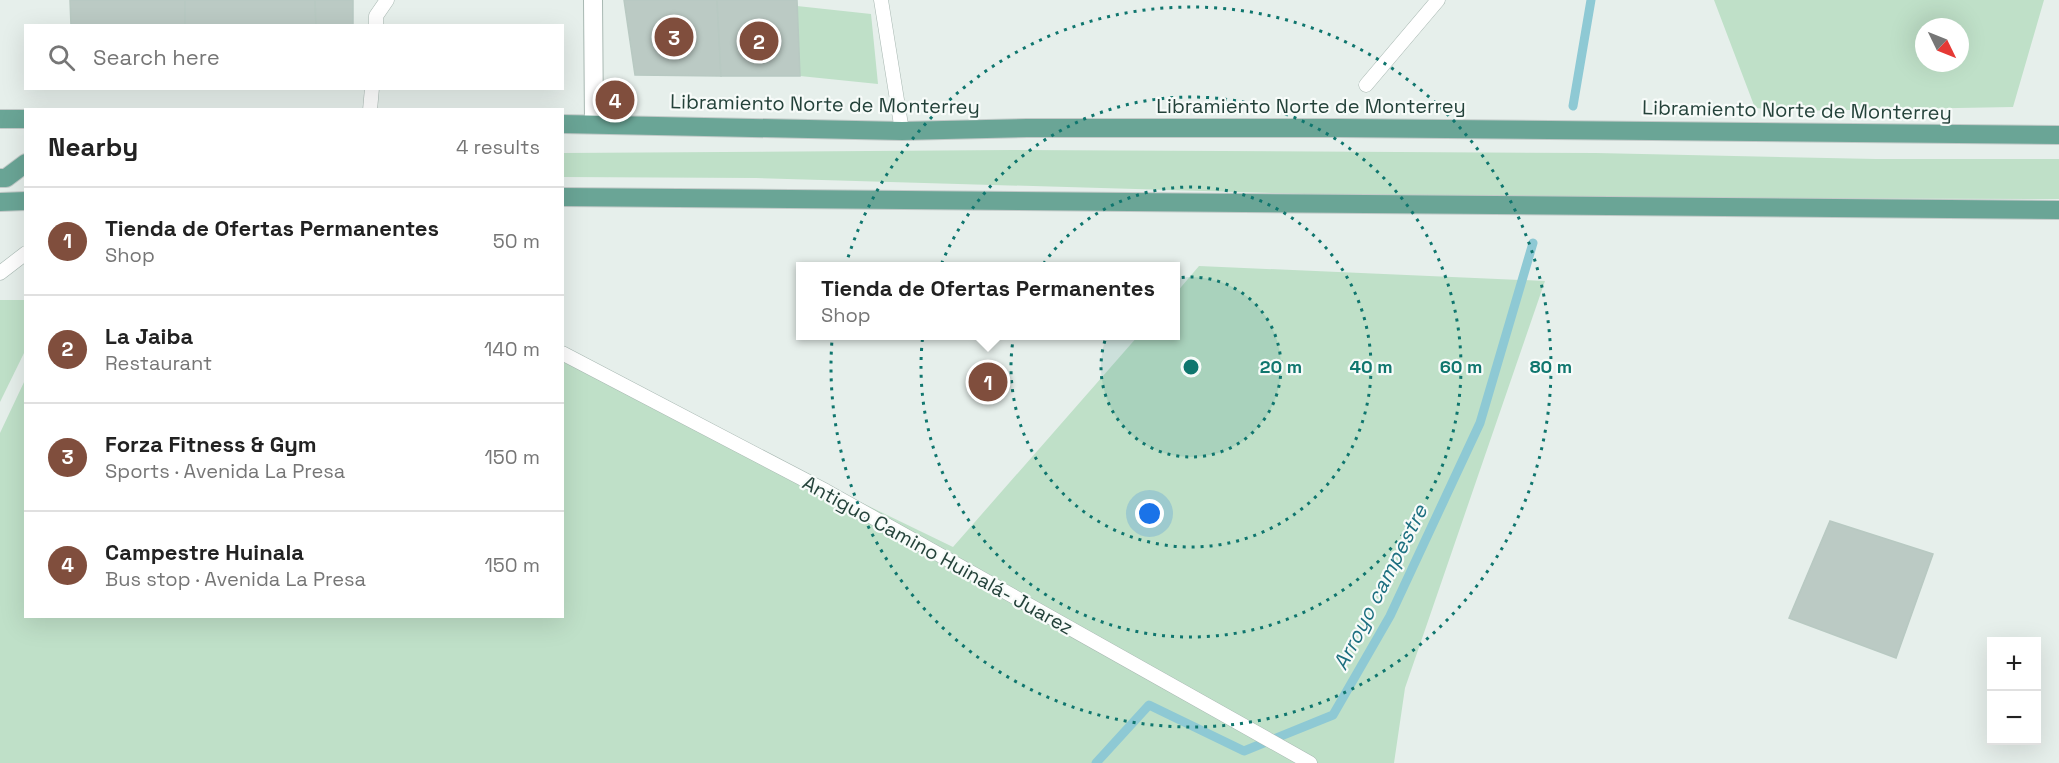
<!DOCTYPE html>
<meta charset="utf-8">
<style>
:root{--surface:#fff;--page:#f6f6f6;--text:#222;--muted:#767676;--line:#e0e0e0;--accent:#804e3d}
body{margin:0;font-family:"Space Grotesk",sans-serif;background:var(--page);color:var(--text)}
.controls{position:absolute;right:18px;bottom:18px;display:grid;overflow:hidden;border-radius:0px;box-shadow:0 6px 24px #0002}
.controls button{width:54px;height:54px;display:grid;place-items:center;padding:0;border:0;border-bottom:2px solid var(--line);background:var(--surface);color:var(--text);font:30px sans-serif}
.compass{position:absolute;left:1915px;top:18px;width:54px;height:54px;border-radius:50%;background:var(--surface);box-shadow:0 6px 24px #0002;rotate:133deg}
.you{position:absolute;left:1150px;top:514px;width:21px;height:21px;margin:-15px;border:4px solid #fff;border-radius:50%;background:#1a73e8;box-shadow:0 0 0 9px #1a73e833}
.badge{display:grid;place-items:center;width:39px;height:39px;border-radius:50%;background:var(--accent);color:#fff;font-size:20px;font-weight:700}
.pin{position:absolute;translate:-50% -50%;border:3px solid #fff;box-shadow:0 2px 6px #0006}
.popup{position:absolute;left:796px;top:262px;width:384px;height:78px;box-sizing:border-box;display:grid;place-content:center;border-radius:0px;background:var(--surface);filter:drop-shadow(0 2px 4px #0005);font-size:20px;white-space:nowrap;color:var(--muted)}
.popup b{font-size:22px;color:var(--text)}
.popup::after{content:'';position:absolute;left:50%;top:100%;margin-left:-12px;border:12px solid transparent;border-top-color:var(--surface)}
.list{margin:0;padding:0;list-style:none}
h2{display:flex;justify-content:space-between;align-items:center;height:78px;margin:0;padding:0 24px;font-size:26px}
h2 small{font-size:20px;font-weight:400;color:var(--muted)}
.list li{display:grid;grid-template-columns:39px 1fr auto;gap:18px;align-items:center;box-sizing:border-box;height:108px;padding:0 24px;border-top:2px solid var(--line)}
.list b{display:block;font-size:22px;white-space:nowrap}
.list p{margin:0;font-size:20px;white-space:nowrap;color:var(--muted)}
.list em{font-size:20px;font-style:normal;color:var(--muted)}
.icon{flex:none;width:33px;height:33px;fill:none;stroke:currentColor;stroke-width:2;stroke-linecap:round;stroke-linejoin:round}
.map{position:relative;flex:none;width:2059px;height:763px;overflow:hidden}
.search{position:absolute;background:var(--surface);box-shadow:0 6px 24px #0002;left:24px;top:24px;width:540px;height:66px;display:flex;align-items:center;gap:15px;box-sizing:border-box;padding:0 21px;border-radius:0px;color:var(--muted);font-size:22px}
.panel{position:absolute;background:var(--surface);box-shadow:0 6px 24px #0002;left:24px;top:108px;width:540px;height:510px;border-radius:0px}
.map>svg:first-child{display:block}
.green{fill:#bfe0c8;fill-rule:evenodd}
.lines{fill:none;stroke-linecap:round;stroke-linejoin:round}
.stream{stroke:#8ec9d4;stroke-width:9}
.building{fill:#bbcac4;stroke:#b8c9c2;stroke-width:1.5}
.lane-casing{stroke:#a8b8b2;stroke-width:15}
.street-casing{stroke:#a8b8b2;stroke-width:20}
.primary-casing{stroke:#c2cac8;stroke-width:20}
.lane{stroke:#fff;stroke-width:14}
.street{stroke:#fff;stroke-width:18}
.primary{stroke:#6aa596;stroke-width:18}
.ring{fill:none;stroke:#0f766e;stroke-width:3;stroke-dasharray:3 6}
.labels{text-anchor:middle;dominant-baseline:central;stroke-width:4.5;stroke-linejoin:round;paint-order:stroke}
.street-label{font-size:20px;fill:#24423a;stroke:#f7fbf9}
.water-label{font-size:21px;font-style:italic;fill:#1c6f80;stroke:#f7fbf9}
.centre{fill:#0f766e;stroke:#f7fbf9;stroke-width:3}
.ring-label{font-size:18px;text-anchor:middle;font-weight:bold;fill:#0f766e;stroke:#f7fbf9;stroke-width:4.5;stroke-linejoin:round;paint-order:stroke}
</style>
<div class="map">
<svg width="2059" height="763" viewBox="0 0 2059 763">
<rect width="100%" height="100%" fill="#e6efeb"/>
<g class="green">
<path d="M1714 0H2044L2013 107 1791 111 1755 108ZM1924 27H1960V63H1924Z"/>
<polygon points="797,6 871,14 878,84 800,76"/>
<polygon points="1012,150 1596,153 1876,159 2059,159 2059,199 1405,197 756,178 563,177 562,153"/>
<polygon points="1199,266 1545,281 1405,688 1394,763 0,763 0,433 25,380 26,616 562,616 563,358 953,547 1138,336 1176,336 1176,293"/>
<polygon points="0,300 25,300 25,351 0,402"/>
</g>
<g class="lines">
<g class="stream">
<polyline points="1573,106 1591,0"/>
<polyline points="1096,763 1149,705 1244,751 1333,715 1390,616 1480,423 1533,243"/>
</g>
</g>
<g class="building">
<polygon points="70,0 185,0 185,26 71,26"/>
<polygon points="185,0 315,0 316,26 185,26"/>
<polygon points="315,0 353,0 353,26 316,26"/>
<polygon points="624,0 717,0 721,76 635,75"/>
<polygon points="717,0 797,0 800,76 721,76"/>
<polygon points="1830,521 1933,554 1896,658 1789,618"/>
</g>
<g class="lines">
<g class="lane-casing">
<g id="lane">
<polyline points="881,0 902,131"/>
<polyline points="376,26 376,16 387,0"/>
<polyline points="1366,85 1438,0"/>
<polyline points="370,110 372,88"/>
<polyline points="0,273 26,253"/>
<polyline points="562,353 826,491 1310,763"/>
</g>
</g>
<g class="street-casing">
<polyline id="street" points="593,0 594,123"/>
</g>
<g class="primary-casing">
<g id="primary">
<polyline points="0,119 26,119"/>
<polyline points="562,124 902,131 1027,128 1340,128 2059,135"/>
<polyline points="0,178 6,178 26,163"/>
<polyline points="562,197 2059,210"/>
<polyline points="0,202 26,201"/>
</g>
</g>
<use href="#lane" class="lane"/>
<use href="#street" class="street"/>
<use href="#primary" class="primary"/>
</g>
<circle cx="1191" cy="367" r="90" fill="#0f766e" fill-opacity=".12"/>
<g class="ring">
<circle cx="1191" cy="367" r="90"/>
<circle cx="1191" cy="367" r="180"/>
<circle cx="1191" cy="367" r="270"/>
<circle cx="1191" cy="367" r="360"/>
</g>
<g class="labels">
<g class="street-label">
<text transform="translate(825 104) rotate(1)">Libramiento Norte de Monterrey</text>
<text x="1311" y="106">Libramiento Norte de Monterrey</text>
<text transform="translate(1797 110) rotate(1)">Libramiento Norte de Monterrey</text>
<text transform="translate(938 555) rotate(29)">Antiguo Camino Huinalá- Juarez</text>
</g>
<g class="water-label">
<text transform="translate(1380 587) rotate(-63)">Arroyo campestre</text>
</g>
</g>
<circle cx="1191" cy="367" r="9" class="centre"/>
<g class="ring-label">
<text x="1281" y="373">20 m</text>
<text x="1371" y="373">40 m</text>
<text x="1461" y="373">60 m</text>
<text x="1551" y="373">80 m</text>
</g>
</svg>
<div class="controls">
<button>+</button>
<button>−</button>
</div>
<svg class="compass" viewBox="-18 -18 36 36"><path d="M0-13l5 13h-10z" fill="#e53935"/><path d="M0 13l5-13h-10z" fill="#767676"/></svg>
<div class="you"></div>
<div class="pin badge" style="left:988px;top:382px">1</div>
<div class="popup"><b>Tienda de Ofertas Permanentes</b>Shop</div>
<div class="pin badge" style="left:759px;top:41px">2</div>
<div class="pin badge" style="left:674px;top:37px">3</div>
<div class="pin badge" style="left:615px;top:100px">4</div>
<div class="search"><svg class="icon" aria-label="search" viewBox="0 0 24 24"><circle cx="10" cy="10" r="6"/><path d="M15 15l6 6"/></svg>Search here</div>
<section class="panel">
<h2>Nearby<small>4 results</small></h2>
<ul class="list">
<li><span class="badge">1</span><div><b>Tienda de Ofertas Permanentes</b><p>Shop</p></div><em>50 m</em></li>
<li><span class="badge">2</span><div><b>La Jaiba</b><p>Restaurant</p></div><em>140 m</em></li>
<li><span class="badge">3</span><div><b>Forza Fitness &amp; Gym</b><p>Sports · Avenida La Presa</p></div><em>150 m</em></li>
<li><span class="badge">4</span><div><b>Campestre Huinala</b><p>Bus stop · Avenida La Presa</p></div><em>150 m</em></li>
</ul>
</section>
</div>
